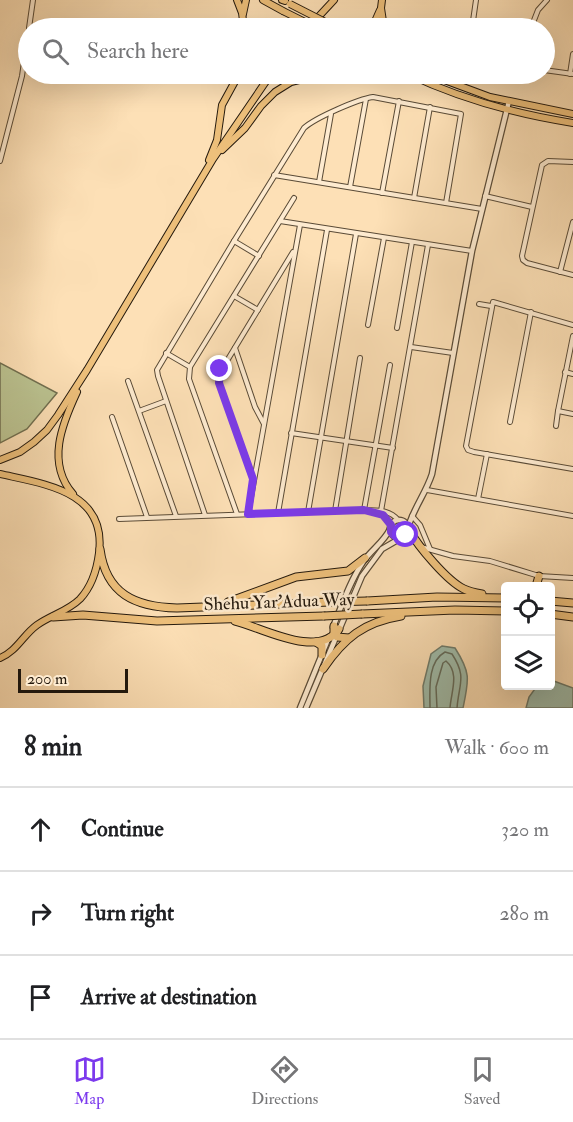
<!DOCTYPE html>
<meta charset="utf-8">
<style>
:root{--surface:#fff;--page:#f2f2f2;--text:#202124;--muted:#757577;--line:#e0e0e0;--accent:#7c3aed}
body{margin:0;font-family:"IM FELL Double Pica",serif;background:var(--page);color:var(--text)}
.controls{position:absolute;right:18px;bottom:18px;display:grid;overflow:hidden;border-radius:6px;box-shadow:0 6px 24px #0002}
.controls button{width:54px;height:54px;display:grid;place-items:center;padding:0;border:0;border-bottom:2px solid var(--line);background:var(--surface);color:var(--text);font:30px sans-serif}
.scale{position:absolute;left:18px;bottom:15px;width:110px;box-sizing:border-box;padding-left:6px;border:3px solid #24190d;border-top:0;font-size:16px;line-height:21px;white-space:nowrap;color:#24190d;-webkit-text-stroke:4px #feebd0;paint-order:stroke}
.stop{position:absolute;width:18px;height:18px;margin:-14px;border:4px solid #7c3aed;border-radius:50%;background:#fff}
.stop.end{background:#7c3aed;border-color:#fff;box-shadow:0 2px 6px #0008}
.list{margin:0;padding:0;list-style:none}
h2{display:flex;justify-content:space-between;align-items:center;height:78px;margin:0;padding:0 24px;font-size:26px}
h2 small{font-size:20px;font-weight:400;color:var(--muted)}
.list li{display:grid;grid-template-columns:39px 1fr auto;gap:18px;align-items:center;box-sizing:border-box;height:84px;padding:0 24px;border-top:2px solid var(--line)}
.list b{display:block;font-size:22px;white-space:nowrap}
.list em{font-size:20px;font-style:normal;color:var(--muted)}
.icon{flex:none;width:33px;height:33px;fill:none;stroke:currentColor;stroke-width:2;stroke-linecap:round;stroke-linejoin:round}
.map{position:relative;flex:none;width:573px;height:708px;overflow:hidden}
.search{position:absolute;background:var(--surface);box-shadow:0 6px 24px #0002;left:18px;right:18px;top:18px;height:66px;display:flex;align-items:center;gap:15px;box-sizing:border-box;padding:0 21px;border-radius:33px;color:var(--muted);font-size:22px}
.sheet{height:330px;background:var(--surface)}
nav{display:flex;justify-content:space-around;align-items:center;box-sizing:border-box;height:84px;border-top:2px solid var(--line);background:var(--surface);font-size:16px;color:var(--muted)}
nav a{display:grid;justify-items:center;gap:3px}
nav .on{color:var(--accent)}
.map>svg:first-child{display:block}
.green{fill:#bbc391;stroke:#706e4f;stroke-width:1.5}
.water{fill:#9fbdac;stroke:#6e7b6c;stroke-width:1.5}
.lines{fill:none;stroke-linecap:round;stroke-linejoin:round}
.shore{stroke:#626b5c;stroke-width:1.5}
.minor-casing{stroke:#5a4b37;stroke-width:6}
.tertiary-casing{stroke:#5a4b37;stroke-width:7}
.primary-casing{stroke:#24190d;stroke-width:8}
.motorway-casing{stroke:#24190d;stroke-width:9}
.minor{stroke:#feebd0;stroke-width:4}
.tertiary{stroke:#feebd0;stroke-width:4.5}
.primary{stroke:#eec07b;stroke-width:6}
.motorway{stroke:#eec07b;stroke-width:7}
.primary-bridge-casing{stroke:#24190d;stroke-width:8;stroke-linecap:butt}
.motorway-bridge-casing{stroke:#24190d;stroke-width:9;stroke-linecap:butt}
.primary-bridge{stroke:#eec07b;stroke-width:6}
.motorway-bridge{stroke:#eec07b;stroke-width:7}
.route{stroke:#7c3aed;stroke-width:8}
.labels{text-anchor:middle;dominant-baseline:central;stroke-width:5;stroke-linejoin:round;paint-order:stroke}
.street-label{font-size:18px;fill:#24190d;stroke:#feebd0}
</style>
<div class="map">
<svg width="573" height="708" viewBox="0 0 573 708">
<rect width="100%" height="100%" fill="#fde0b6"/>
<filter id="stains"><feTurbulence type="fractalNoise" baseFrequency=".00333" numOctaves="4"/><feColorMatrix values="0 0 0 0 .2 0 0 0 0 .09 0 0 0 0 .02 0 0 0 .5 -.17"/></filter>
<radialGradient id="worn" r=".72"><stop offset=".6" stop-color="#630" stop-opacity="0"/><stop offset="1" stop-color="#630" stop-opacity=".3"/></radialGradient>
<polygon class="green" points="0,363 57,393 27,429 0,443"/>
<g class="water">
<path d="M442 646 455 648C471 673 469 679 463 708H424L423 686 431 654Z"/>
<polygon points="551,680 573,688 573,708 526,708 529,697 537,686 550,686"/>
</g>
<g class="lines">
<g class="shore">
<path d="M430 708C430 690 427 662 445 652L452 654C467 677 459 683 457 708"/>
<path d="M437 708 436 687 443 663 446 661C460 673 451 692 450 708"/>
</g>
<g class="minor-casing">
<g id="minor">
<polyline points="29,28 33,0"/>
<polyline points="472,28 476,0"/>
<polyline points="531,28 538,10 547,0"/>
<polyline points="544,70 573,74"/>
<polyline points="570,74 573,54"/>
<polyline points="0,161 22,76 28,34"/>
<polyline points="573,162 548,161 542,165 522,256 523,260 527,263 573,275"/>
<polyline points="274,175 482,209"/>
<polyline points="319,182 331,114"/>
<polyline points="350,187 366,99"/>
<polyline points="382,193 399,101"/>
<polyline points="485,196 532,207"/>
<polyline points="414,198 430,107"/>
<polyline points="280,221 472,251"/>
<polyline points="234,241 259,256"/>
<polyline points="560,272 573,222"/>
<polyline points="234,296 258,310"/>
<polyline points="479,304 491,306"/>
<polyline points="368,325 384,238"/>
<polyline points="573,325 493,302 466,446 468,450 474,452 573,469"/>
<polyline points="397,328 412,242"/>
<polyline points="573,336 558,411 573,414"/>
<polyline points="411,347 453,353"/>
<polyline points="235,348 255,407 264,424"/>
<polyline points="166,353 190,367 189,379 237,514"/>
<polyline points="190,367 294,198"/>
<polyline points="565,372 573,374"/>
<polyline points="128,381 176,516"/>
<polyline points="139,411 166,401"/>
<polyline points="112,417 147,517"/>
<polyline points="510,422 531,312"/>
<polyline points="556,426 558,411"/>
<polyline points="291,433 393,448"/>
<polyline points="253,478 219,383 219,374 293,252"/>
<polyline points="427,490 573,516"/>
<polyline points="478,499 487,454"/>
<polyline points="364,510 390,365"/>
<polyline points="335,511 360,358"/>
<polyline points="373,511 383,515 391,525"/>
<polyline points="381,511 428,245"/>
<polyline points="308,512 356,234"/>
<polyline points="278,513 327,230"/>
<polyline points="248,514 300,225"/>
<path d="M205 515 158 376 157 370 234 241 304 128C315 118 358 99 373 97L461 114 446 203"/>
<polyline points="412,516 420,525 430,549"/>
<path d="M119 519 364 510C377 511 389 509 398 520"/>
<polyline points="421,547 453,556 490,561 539,576 573,578"/>
</g>
</g>
<g class="tertiary-casing">
<g id="tertiary">
<circle cx="399" cy="529" r="9"/>
<path d="M408 528C413 509 426 493 432 474L472 251 509 101"/>
<path d="M333 627C342 605 350 581 363 562 371 550 384 542 390 529"/>
<polyline points="300,708 329,637"/>
<polyline points="306,708 362,576 382,549 401,538"/>
</g>
</g>
<g class="primary-casing">
<g id="primary">
<polyline points="237,0 242,13 244,28"/>
<polyline points="263,0 283,11"/>
<polyline points="282,0 285,1"/>
<polyline points="382,0 381,8 384,28"/>
<polyline points="243,14 246,0"/>
<polyline points="308,28 334,0"/>
<polyline points="372,28 380,10"/>
<path d="M408 74C461 99 515 114 573 123"/>
<polyline points="428,74 490,97 573,114"/>
<polyline points="222,150 245,128 261,106 275,92 291,82 323,74"/>
<polyline points="209,160 217,140 222,105 239,74"/>
<polyline points="0,460 20,452 34,442 47,430 58,415 87,370 213,159 271,74"/>
<path d="M0 474C44 484 107 491 99 553 97 569 92 586 80 599 68 611 51 615 37 625 23 635 17 651 0 658"/>
<path d="M73 494C46 463 62 424 77 392"/>
</g>
</g>
<g class="motorway-casing">
<g id="motorway">
<path d="M409 530C418 546 447 581 464 589 470 592 476 593 482 594"/>
<path d="M100 549C106 594 135 607 177 608L330 602"/>
<polyline points="536,586 539,576"/>
<polyline points="367,601 437,597 506,598"/>
<polyline points="550,601 573,603"/>
<polyline points="228,602 296,577 348,571 365,558"/>
<polyline points="362,614 455,610 506,611"/>
<polyline points="550,614 573,617"/>
<polyline points="53,617 83,615 157,621 324,616"/>
<path d="M235 621C261 627 318 660 339 629"/>
<polyline points="334,626 334,633 337,637 349,638"/>
<polyline points="316,642 322,646 322,655"/>
<path d="M323 669C344 638 364 622 401 616"/>
</g>
</g>
<use href="#minor" class="minor"/>
<use href="#tertiary" class="tertiary"/>
<use href="#primary" class="primary"/>
<use href="#motorway" class="motorway"/>
<g class="primary-bridge-casing">
<g id="primary-bridge">
<polyline points="290,4 335,27"/>
<polyline points="283,11 317,28"/>
</g>
</g>
<g class="motorway-bridge-casing">
<g id="motorway-bridge">
<polyline points="330,602 367,601"/>
<polyline points="324,616 362,614"/>
</g>
</g>
<use href="#primary-bridge" class="primary-bridge"/>
<use href="#motorway-bridge" class="motorway-bridge"/>
</g>
<g class="lines">
<path class="route" d="M220 369 219 383 253 479 248 514 364 510 383 515 391 525V532C395 538 401 539 406 535"/>
</g>
<g class="labels">
<g class="street-label">
<text transform="translate(279 602) rotate(-2)">Shehu Yar'Adua Way</text>
</g>
</g>
<rect width="100%" height="100%" filter="url(#stains)"/>
<rect width="100%" height="100%" fill="url(#worn)"/>
</svg>
<div class="controls">
<button><svg class="icon" aria-label="locate" viewBox="0 0 24 24"><circle cx="12" cy="12" r="6"/><path d="M12 2v4M12 18v4M2 12h4M18 12h4"/></svg></button>
<button><svg class="icon" aria-label="layers" viewBox="0 0 24 24"><path d="M12 4l9 5-9 5-9-5zM3 14l9 5 9-5"/></svg></button>
</div>
<div class="scale">200 m</div>
<div class="stop" style="left:406px;top:535px"></div>
<div class="stop end" style="left:220px;top:369px"></div>
<div class="search"><svg class="icon" aria-label="search" viewBox="0 0 24 24"><circle cx="10" cy="10" r="6"/><path d="M15 15l6 6"/></svg>Search here</div>
</div>
<section class="sheet">
<h2>8 min<small>Walk · 600 m</small></h2>
<ul class="list">
<li><svg class="icon" aria-label="ahead" viewBox="0 0 24 24"><path d="M12 20V5M6 11l6-6 6 6"/></svg><div><b>Continue</b></div><em>320 m</em></li>
<li><svg class="icon" aria-label="right" viewBox="0 0 24 24"><path d="M7 20v-9h11M14 6l5 5-5 5"/></svg><div><b>Turn right</b></div><em>280 m</em></li>
<li><svg class="icon" aria-label="arrive" viewBox="0 0 24 24"><path d="M6 21V4h12l-3 4 3 4H6"/></svg><div><b>Arrive at destination</b></div></li>
</ul>
</section>
<nav>
<a class="on"><svg class="icon" aria-label="map" viewBox="0 0 24 24"><path d="M3 6l6-2 6 2 6-2v14l-6 2-6-2-6 2zM9 4v14M15 6v14"/></svg>Map</a>
<a><svg class="icon" aria-label="directions" viewBox="0 0 24 24"><path d="M12 3l9 9-9 9-9-9zM9 14v-3h6M13 9l2 2-2 2"/></svg>Directions</a>
<a><svg class="icon" aria-label="saved" viewBox="0 0 24 24"><path d="M7 4h10v16l-5-4-5 4z"/></svg>Saved</a>
</nav>
